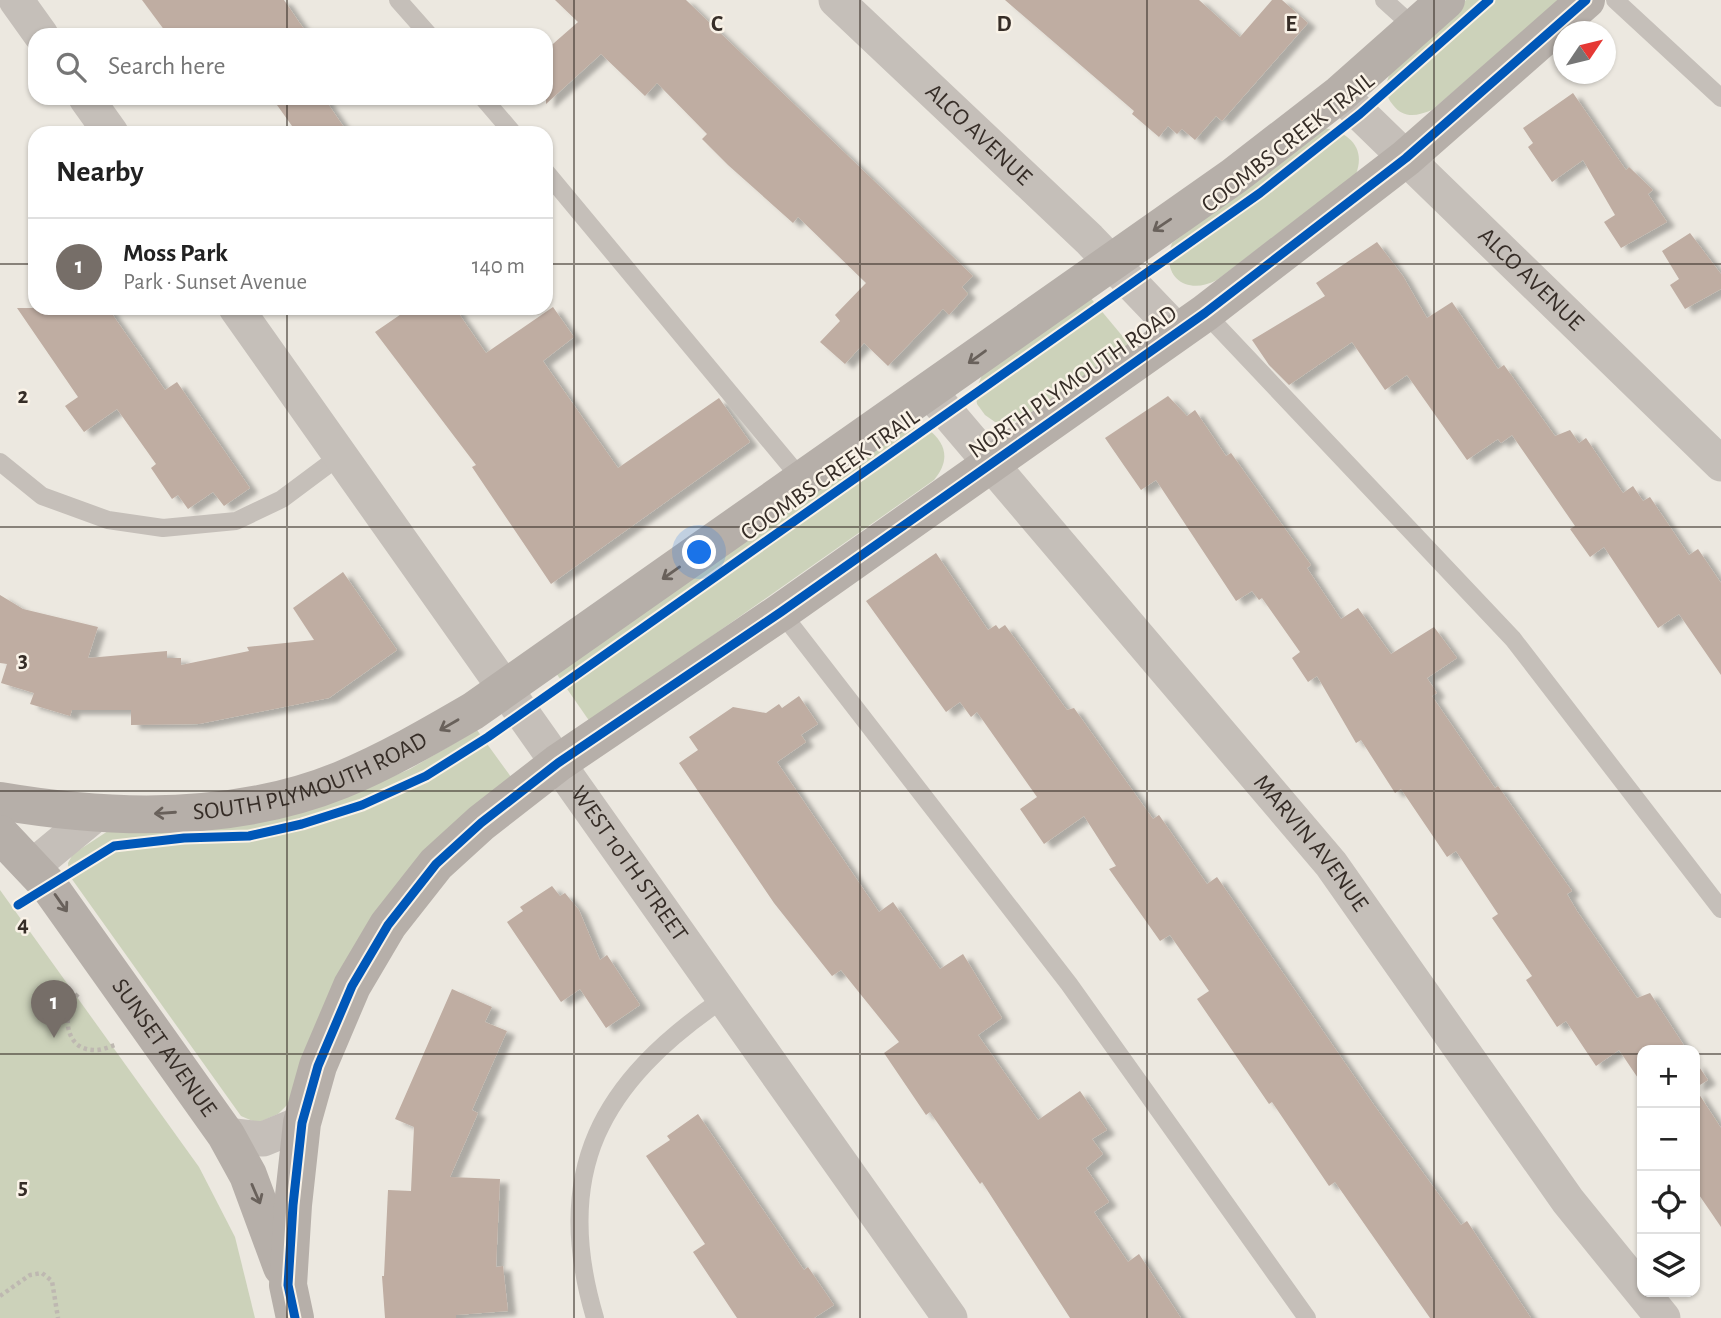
<!DOCTYPE html>
<meta charset="utf-8">
<style>
:root{--surface:#fff;--page:#f6f6f6;--text:#222;--muted:#767676;--line:#e0e0e0;--accent:#766e68}
body{margin:0;font-family:"Alegreya Sans",sans-serif;background:var(--page);color:var(--text)}
.controls{position:absolute;right:21px;bottom:21px;display:grid;overflow:hidden;border-radius:14px;box-shadow:0 2px 5px #0004}
.controls button{width:63px;height:63px;display:grid;place-items:center;padding:0;border:0;border-bottom:2px solid var(--line);background:var(--surface);color:var(--text);font:35px sans-serif}
.compass{position:absolute;left:1553px;top:21px;width:63px;height:63px;border-radius:50%;background:var(--surface);box-shadow:0 2px 5px #0004;rotate:55deg}
.you{position:absolute;left:700px;top:553px;width:24px;height:24px;margin:-18px;border:5px solid #fff;border-radius:50%;background:#1a73e8;box-shadow:0 0 0 10px #1a73e833}
.badge{display:grid;place-items:center;width:46px;height:46px;border-radius:50%;background:var(--accent);color:#fff;font-size:23px;font-weight:700}
.pin{position:absolute;translate:-50% -58px;filter:drop-shadow(0 2px 4px #0008)}
.pin::after{content:'';position:absolute;top:37px;width:24px;height:21px;background:inherit;clip-path:polygon(0 0,100% 0,50% 100%)}
.list{margin:0;padding:0;list-style:none}
h2{display:flex;justify-content:space-between;align-items:center;height:91px;margin:0;padding:0 28px;font-size:30px}
h2 small{font-size:23px;font-weight:400;color:var(--muted)}
.list li{display:grid;grid-template-columns:46px 1fr auto;gap:21px;align-items:center;box-sizing:border-box;height:98px;padding:0 28px;border-top:2px solid var(--line)}
.list b{display:block;font-size:26px;white-space:nowrap}
.list p{margin:0;font-size:23px;white-space:nowrap;color:var(--muted)}
.list em{font-size:23px;font-style:normal;color:var(--muted)}
.icon{flex:none;width:38px;height:38px;fill:none;stroke:currentColor;stroke-width:2;stroke-linecap:round;stroke-linejoin:round}
.map{position:relative;flex:none;width:1721px;height:1318px;overflow:hidden}
.search{position:absolute;background:var(--surface);box-shadow:0 2px 5px #0004;left:28px;top:28px;width:525px;height:77px;display:flex;align-items:center;gap:18px;box-sizing:border-box;padding:0 24px;border-radius:21px;color:var(--muted);font-size:26px}
.panel{position:absolute;background:var(--surface);box-shadow:0 2px 5px #0004;left:28px;top:126px;width:525px;height:189px;border-radius:21px}
.map>svg:first-child{display:block}
.green{fill:#ccd2ba}
.building{fill:#bfada2;filter:url(#shadow)}
.lines{fill:none;stroke-linecap:round;stroke-linejoin:round}
.path{stroke:#beb8b1;stroke-width:4.5;stroke-dasharray:3.5 3.5;stroke-linecap:butt}
.lane{stroke:#c5bfb9;stroke-width:18}
.street{stroke:#c5bfb9;stroke-width:35}
.secondary{stroke:#b6afa9;stroke-width:38}
.cycleway-casing{stroke:#f9f2e7;stroke-width:13}
.cycleway{stroke:#0057b8;stroke-width:9}
.oneway{stroke:#69615b}
.grid{fill:none;stroke:#362d27;stroke-width:2;stroke-opacity:0.55}
.labels{text-anchor:middle;dominant-baseline:central;stroke-width:5;stroke-linejoin:round;paint-order:stroke}
.street-label{font-size:24px;fill:#362d27;stroke:#f9f2e7}
.grid-label{font-size:23px;text-anchor:middle;font-weight:bold;fill:#362d27;stroke:#f9f2e7;stroke-width:5;stroke-linejoin:round;paint-order:stroke}
</style>
<div class="map">
<svg width="1721" height="1318" viewBox="0 0 1721 1318">
<defs>
<filter id="shadow"><feDropShadow dx="8" dy="4.5" stdDeviation="2" flood-color="#0004"/></filter>
</defs>
<rect width="100%" height="100%" fill="#ece8e0"/>
<g class="green">
<path d="M1466 0H1560L1432 110C1417 116 1404 119 1393 105 1363 72 1443 20 1466 0Z"/>
<path d="M1324 128C1349 132 1366 148 1356 174L1217 280C1187 296 1160 277 1172 243Z"/>
<polygon points="1089,296 1129,344 1019,421 995,422 985,415 977,404 975,391 984,371"/>
<path d="M906 427 928 429C947 444 950 461 934 480L590 722 556 673Z"/>
<polygon points="477,730 511,777 292,1100 278,1114 257,1123 241,1116 69,875 68,863 73,854 108,831 347,796 410,769"/>
<polygon points="0,890 199,1167 235,1237 255,1318 0,1318"/>
</g>
<g class="building">
<polygon points="142,0 284,0 308,35 168,35"/>
<polygon points="555,0 686,0 973,276 962,287 968,294 949,315 943,309 888,366 864,343 845,364 820,342 840,321 835,315 866,283 798,217 793,223 728,165 702,139 707,134 657,83 645,96 601,54 546,104 546,50 578,22"/>
<polygon points="1005,0 1199,0 1240,37 1272,0 1282,0 1308,23 1222,121 1216,116 1195,140 1182,129 1177,134 1168,126 1159,137 1132,114 1134,111"/>
<polygon points="1573,93 1626,170 1629,167 1653,190 1648,194 1667,222 1621,248 1604,222 1615,215 1583,160 1552,182 1528,147 1533,143 1523,128"/>
<polygon points="272,98 324,98 348,133 297,133"/>
<polygon points="1690,233 1721,274 1721,289 1685,309 1670,285 1679,279 1662,251"/>
<polygon points="1377,242 1403,276 1427,318 1452,302 1498,369 1504,365 1555,436 1570,430 1579,443 1586,438 1623,493 1633,486 1643,501 1650,497 1689,555 1698,549 1721,583 1721,675 1679,614 1658,628 1604,547 1590,557 1570,529 1575,526 1512,435 1501,443 1498,439 1467,460 1407,375 1385,390 1352,342 1289,385 1269,365 1252,340 1325,296 1316,283"/>
<polygon points="553,307 574,337 543,361 618,468 719,398 750,442 551,584 472,467 476,465 375,332 410,308 455,308 486,353"/>
<polygon points="17,308 108,308 165,390 177,382 250,488 224,506 213,492 188,509 178,495 172,499 151,468 156,464 117,409 84,432 65,406 78,397"/>
<polygon points="1168,396 1187,416 1195,410 1226,456 1231,453 1311,565 1307,568 1341,619 1358,608 1391,654 1434,627 1457,658 1427,678 1437,693 1432,696 1495,788 1498,786 1572,891 1567,894 1577,911 1637,998 1650,993 1687,1050 1642,1050 1642,1084 1619,1050 1596,1066 1566,1021 1557,1027 1526,980 1532,976 1492,918 1498,914 1456,851 1447,857 1401,789 1395,793 1361,740 1356,743 1317,676 1308,682 1292,658 1300,652 1262,598 1259,600 1252,591 1236,601 1156,480 1141,490 1125,467 1105,438"/>
<polygon points="936,553 988,630 996,625 999,629 1005,625 1067,710 1074,708 1153,819 1159,815 1207,884 1217,877 1374,1105 1461,1225 1467,1221 1531,1318 1430,1318 1335,1182 1329,1186 1272,1102 1269,1104 1197,999 1209,991 1170,935 1160,941 1109,869 1116,866 1084,816 1044,844 1020,809 1037,797 977,712 971,717 960,702 946,712 866,601"/>
<polygon points="343,572 397,650 329,698 199,724 131,725 131,710 72,710 70,716 30,704 34,693 1,683 7,664 0,663 0,595 23,609 98,627 88,658 167,651 167,658 181,658 181,665 249,651 247,647 314,640 293,608"/>
<polygon points="799,696 818,724 801,735 806,742 777,762 879,912 893,902 940,969 963,954 1002,1018 978,1035 1038,1120 1080,1091 1107,1130 1092,1139 1103,1154 1086,1168 1109,1202 1094,1212 1128,1262 1139,1254 1181,1318 1070,1318 982,1182 980,1184 930,1112 926,1115 884,1053 899,1042 841,970 832,976 774,903 679,763 698,750 689,737 733,707 766,713 779,704 782,708"/>
<polygon points="552,886 560,896 565,893 579,910 600,960 607,955 640,1005 606,1028 580,989 561,1002 507,922 523,911 520,907"/>
<polygon points="452,989 492,1007 485,1022 507,1031 472,1110 478,1113 450,1177 500,1179 496,1267 503,1266 508,1311 456,1315 456,1318 385,1318 382,1276 384,1276 388,1190 411,1191 414,1127 395,1119"/>
<polygon points="1695,1061 1708,1080 1695,1088"/>
<polygon points="1695,1088 1721,1128 1721,1227 1695,1189"/>
<polygon points="698,1114 804,1270 808,1267 834,1305 814,1318 737,1318 693,1252 705,1244 646,1156 670,1140 667,1136"/>
</g>
<g class="lines">
<g class="path">
<path d="M78 994C62 1010 63 1049 93 1050 100 1051 109 1047 115 1045"/>
<polyline points="0,1296 30,1275 42,1273 52,1281 58,1318"/>
</g>
<g class="lane">
<polyline points="398,0 429,35"/>
<polyline points="1384,0 1415,28"/>
<polyline points="1615,0 1721,98"/>
<polyline points="483,98 513,133"/>
<polyline points="546,172 803,481"/>
<polyline points="1205,313 1513,639 1721,909"/>
<polyline points="0,462 42,496 108,520 163,528 236,521 282,499 341,455"/>
<polyline points="781,612 1069,984 1307,1318"/>
<path d="M595 1318C551 1171 601 1082 723 999"/>
</g>
<g class="street">
<polyline points="16,0 41,35"/>
<path id="s1" d="M836 0 1089 239 1178 332"/>
<path id="s2" d="M1340 94 1721 464"/>
<polyline points="86,98 111,133"/>
<path id="s3" d="M236 308 950 1318"/>
<path id="s4" d="M929 391 1331 864 1568 1201 1663 1318"/>
<polyline points="33,866 97,813"/>
<polyline points="226,1135 263,1139 302,1123"/>
</g>
<g class="secondary">
<path id="s5" d="M0 801C111 820 235 823 341 780 387 761 430 736 473 711L1234 176 1340 94 1446 0"/>
<path id="s6" d="M0 834 49 886 226 1135 248 1175 282 1267"/>
<polyline points="295,1318 288,1285 293,1205 302,1123 318,1066 352,986 388,925 436,864 481,823 558,763 781,612 1205,313 1406,158 1586,0"/>
</g>
<g class="cycleway-casing">
<g id="cycleway">
<polyline points="18,905 114,846 184,838 249,836 302,824 362,805 426,776 488,737 1260,193 1360,114 1489,0"/>
<polyline points="295,1318 288,1285 293,1205 302,1123 318,1066 352,986 388,925 436,864 481,823 558,763 781,612 1205,313 1406,158 1586,0"/>
</g>
</g>
<use href="#cycleway" class="cycleway"/>
</g>
<defs><path id="oneway-shaft" d="M-6 0H5M1.5-3L5.5 0L1.5 3" fill="none" stroke-width="1.6" stroke-linecap="round" stroke-linejoin="round" transform="scale(1.75)"/></defs>
<g class="oneway">
<use href="#oneway-shaft" transform="translate(1162 225) rotate(146)"/>
<use href="#oneway-shaft" transform="translate(977 357) rotate(144)"/>
<use href="#oneway-shaft" transform="translate(671 573) rotate(145)"/>
<use href="#oneway-shaft" transform="translate(449 725) rotate(150)"/>
<use href="#oneway-shaft" transform="translate(165 813) rotate(176)"/>
<use href="#oneway-shaft" transform="translate(61 903) rotate(55)"/>
<use href="#oneway-shaft" transform="translate(256 1194) rotate(67)"/>
</g>
<path class="grid" d="M287 0V35M574 0V1318M860 0V1318M1147 0V1318M1434 0V1318M287 98V133M0 264H35M546 264H1721M287 308V1318M0 527H1721M0 791H1721M0 1054H1642M1695 1054H1721"/>
<g class="labels">
<g class="street-label">
<text stroke="none"><textPath href="#s1" startOffset="196">ALCO AVENUE</textPath></text>
<text transform="translate(1288 143) rotate(-38)">COOMBS CREEK TRAIL</text>
<text stroke="none"><textPath href="#s2" startOffset="266">ALCO AVENUE</textPath></text>
<text transform="translate(1073 382) rotate(-35)">NORTH PLYMOUTH ROAD</text>
<text transform="translate(830 475) rotate(-35)">COOMBS CREEK TRAIL</text>
<text stroke="none"><textPath href="#s5" startOffset="317">SOUTH PLYMOUTH ROAD</textPath></text>
<text stroke="none"><textPath href="#s4" startOffset="592">MARVIN AVENUE</textPath></text>
<text stroke="none"><textPath href="#s3" startOffset="681">WEST 10TH STREET</textPath></text>
<text stroke="none"><textPath href="#s6" startOffset="270">SUNSET AVENUE</textPath></text>
</g>
</g>
<g class="grid-label">
<text x="717" y="31">C</text>
<text x="1004" y="31">D</text>
<text x="1291" y="31">E</text>
<text x="23" y="403">2</text>
<text x="23" y="667">3</text>
<text x="23" y="931">4</text>
<text x="23" y="1194">5</text>
</g>
</svg>
<div class="controls">
<button>+</button>
<button>−</button>
<button><svg class="icon" aria-label="locate" viewBox="0 0 24 24"><circle cx="12" cy="12" r="6"/><path d="M12 2v4M12 18v4M2 12h4M18 12h4"/></svg></button>
<button><svg class="icon" aria-label="layers" viewBox="0 0 24 24"><path d="M12 4l9 5-9 5-9-5zM3 14l9 5 9-5"/></svg></button>
</div>
<svg class="compass" viewBox="-18 -18 36 36"><path d="M0-13l5 13h-10z" fill="#e53935"/><path d="M0 13l5-13h-10z" fill="#767676"/></svg>
<div class="you"></div>
<div class="pin badge" style="left:54px;top:1038px">1</div>
<div class="search"><svg class="icon" aria-label="search" viewBox="0 0 24 24"><circle cx="10" cy="10" r="6"/><path d="M15 15l6 6"/></svg>Search here</div>
<section class="panel">
<h2>Nearby<small></small></h2>
<ul class="list">
<li><span class="badge">1</span><div><b>Moss Park</b><p>Park · Sunset Avenue</p></div><em>140 m</em></li>
</ul>
</section>
</div>
